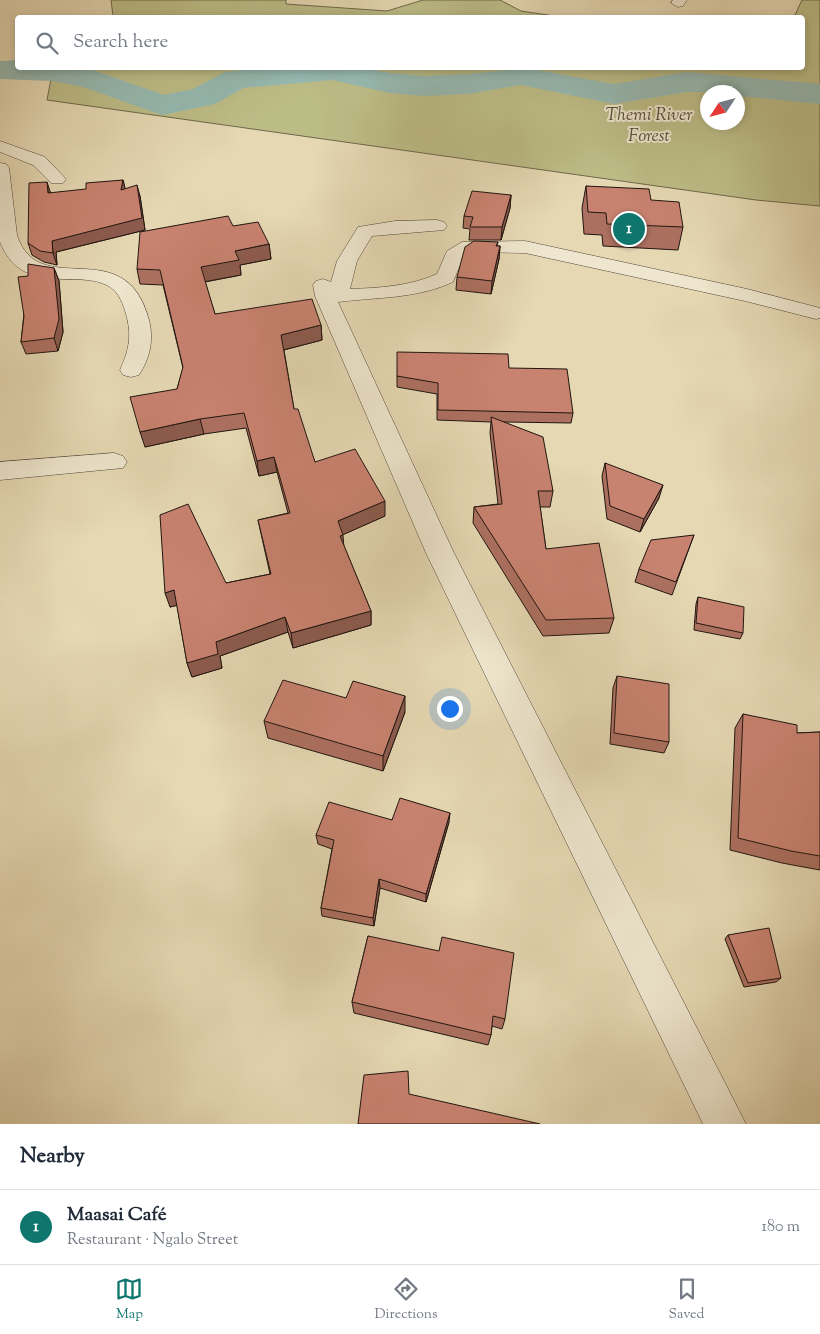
<!DOCTYPE html>
<meta charset="utf-8">
<style>
:root{--surface:#fff;--page:#f6f6f7;--text:#1f2937;--muted:#747a83;--line:#e0e1e3;--accent:#0f766e}
body{margin:0;font-family:"Sorts Mill Goudy",serif;background:var(--page);color:var(--text)}
.compass{position:absolute;left:700px;top:85px;width:45px;height:45px;border-radius:50%;background:var(--surface);box-shadow:0 2px 8px #0003;rotate:234deg}
.you{position:absolute;left:449px;top:708px;width:18px;height:18px;margin:-12px;border:4px solid #fff;border-radius:50%;background:#1a73e8;box-shadow:0 0 0 8px #1a73e833}
.badge{display:grid;place-items:center;width:32px;height:32px;border-radius:50%;background:var(--accent);color:#fff;font-size:16px;font-weight:700}
.pin{position:absolute;translate:-50% -50%;border:2px solid #fff;box-shadow:0 1px 5px #0006}
.list{margin:0;padding:0;list-style:none}
h2{display:flex;justify-content:space-between;align-items:center;height:65px;margin:0;padding:0 20px;font-size:21px}
h2 small{font-size:16px;font-weight:400;color:var(--muted)}
.list li{display:grid;grid-template-columns:32px 1fr auto;gap:15px;align-items:center;box-sizing:border-box;height:75px;padding:0 20px;border-top:1px solid var(--line)}
.list b{display:block;font-size:19px;white-space:nowrap}
.list p{margin:0;font-size:16px;white-space:nowrap;color:var(--muted)}
.list em{font-size:16px;font-style:normal;color:var(--muted)}
.icon{flex:none;width:28px;height:28px;fill:none;stroke:currentColor;stroke-width:2;stroke-linecap:round;stroke-linejoin:round}
.map{position:relative;flex:none;width:820px;height:1124px;overflow:hidden}
.search{position:absolute;background:var(--surface);box-shadow:0 2px 8px #0003;left:15px;right:15px;top:15px;height:55px;display:flex;align-items:center;gap:12px;box-sizing:border-box;padding:0 18px;border-radius:5px;color:var(--muted);font-size:19px}
.sheet{height:140px;background:var(--surface)}
nav{display:flex;justify-content:space-around;align-items:center;box-sizing:border-box;height:70px;border-top:1px solid var(--line);background:var(--surface);font-size:14px;color:var(--muted)}
nav a{display:grid;justify-items:center;gap:2px}
nav .on{color:var(--accent)}
.map>svg:first-child{display:block}
.green{fill:#bcbc87;stroke:#6e684c;fill-rule:evenodd}
.lines{fill:none;stroke-linecap:round;stroke-linejoin:round}
.river{fill:#96b9b1;fill-rule:evenodd}
.minor-casing{stroke:#514639;stroke-width:1}
.minor{fill:#eee6ce;fill-rule:evenodd}
.wall{fill:#ac7060;stroke:#201510}
.shaded-wall{fill:#8c5b4e;stroke:#201510}
.building{fill:#c88270;stroke:#201510}
.labels{text-anchor:middle;dominant-baseline:central;stroke-width:4;stroke-linejoin:round;paint-order:stroke}
.far-park-label{font-size:18px;font-style:italic;fill:#574f3a;stroke:#eee6ce}
</style>
<div class="map">
<svg width="820" height="1124" viewBox="0 0 820 1124">
<rect width="100%" height="100%" fill="#e5d8b3"/>
<filter id="stains"><feTurbulence type="fractalNoise" baseFrequency=".004" numOctaves="4"/><feColorMatrix values="0 0 0 0 .2 0 0 0 0 .09 0 0 0 0 .02 0 0 0 .5 -.17"/></filter>
<radialGradient id="worn" r=".72"><stop offset=".6" stop-color="#630" stop-opacity="0"/><stop offset="1" stop-color="#630" stop-opacity=".3"/></radialGradient>
<g class="green">
<polygon points="111,0 286,0 286,4 387,11 423,0 500,0 521,11 561,17 110,17 113,16"/>
<path d="M802 0H820V206L756 200 47 100 53 68H802V18L794 17ZM708 92H738V122H708Z"/>
</g>
<g class="lines">
<polygon class="river" points="18,60 18,68 90,69 164,95 193,89 225,72 260,68 361,68 390,73 424,76 468,74 526,68 614,84 687,72 820,84 820,104 738,96 738,92 687,92 614,104 521,85 468,94 424,96 390,93 332,80 243,88 215,104 162,115 83,87 52,81 0,79 0,61"/>
<g class="minor-casing">
<g id="minor">
<polygon points="673,0 687,0 683,6 678,7 671,3"/>
<polygon points="0,141 45,157 66,179 63,183 51,183 33,165 0,152"/>
<path d="M0 163 6 164 9 168 17 235C39 303 125 229 149 320 154 340 150 358 139 375L131 377 123 375 120 370C128 352 132 338 127 318 125 309 121 297 114 290 84 264 24 302 0 242Z"/>
<path d="M437 220 444 222 447 226 444 230 372 236 357 261 350 289C380 288 410 286 437 274L447 251 462 242 525 241 747 289 820 308V318L816 319 745 301 525 253 473 252 463 258 453 282C416 299 378 297 338 302L454 553 746 1124H703L426 553 315 296 313 285 316 281 323 279 331 282 337 261 358 227 395 221Z"/>
<polygon points="114,453 123,456 127,462 123,468 0,480 0,462"/>
</g>
</g>
<use href="#minor" class="minor"/>
</g>
<g class="wall">
<polygon points="123,180 125,189 140,196 145,230 56,252 57,265 44,262 32,255 28,243 86,189"/>
<polygon points="586,186 651,200 683,227 678,250 603,246 602,235 584,234 582,208"/>
<polygon points="511,195 510,208 501,240 469,240 470,229 463,228 464,216"/>
<polygon points="498,242 497,246 500,246 499,259 491,294 456,290 457,277"/>
<polygon points="269,244 271,259 240,265 241,275 205,282 215,314 321,325 322,340 284,350 294,409 315,462 385,516 342,535 344,546 371,611 371,625 293,648 288,632 220,656 222,668 192,677 187,663 177,605 170,607 226,583 270,574 258,520 288,513 277,472 259,476 246,428 204,434 145,447 177,389 183,368 163,285 140,284 137,269"/>
<polygon points="54,268 59,281 63,332 58,351 26,354 21,342 28,276"/>
<polygon points="509,368 573,413 571,423 504,422 553,491 550,507 540,507 546,549 614,618 609,633 543,636 473,523 474,507 498,504 490,433 491,422 437,420 437,394 397,387 397,376"/>
<polygon points="605,463 659,498 640,532 607,519 602,476"/>
<polygon points="694,535 672,595 635,582 639,569"/>
<polygon points="698,597 743,633 740,639 694,630 696,604"/>
<polygon points="617,676 669,742 664,753 610,744 613,688"/>
<polygon points="346,698 405,712 383,771 268,738 264,721"/>
<polygon points="743,714 797,733 820,732 820,870 782,863 730,850 735,728"/>
<polygon points="392,820 449,822 426,902 380,888 374,926 322,916 321,908 332,849 318,844 316,835"/>
<polygon points="728,935 781,978 776,982 744,987 725,939"/>
<polygon points="368,936 505,1019 502,1029 492,1026 491,1035 488,1045 354,1013 352,1002"/>
</g>
<g class="shaded-wall">
<polygon points="123,180 126,192 121,190"/>
<polygon points="47,182 51,194 48,193"/>
<polygon points="137,185 140,196 145,230 56,252 57,265 53,253 52,241"/>
<polygon points="511,195 510,208 501,240 502,227"/>
<polygon points="269,244 271,259 240,265 241,275 203,282 201,267 235,251"/>
<polygon points="500,246 499,259 491,294 492,281"/>
<polygon points="54,268 59,281 63,332 58,351 54,338"/>
<polygon points="321,325 322,340 283,350 281,335"/>
<polygon points="200,419 204,434 145,447 140,432"/>
<polygon points="274,457 277,472 259,476 257,461"/>
<polygon points="663,485 659,498 640,532 644,519"/>
<polygon points="385,501 385,516 340,536 338,521"/>
<polygon points="343,535 344,550 340,536"/>
<polygon points="174,590 179,605 170,607 165,593"/>
<polygon points="371,611 371,625 293,648 291,633"/>
<polygon points="285,617 288,632 220,656 222,668 192,677 187,663 216,642"/>
<polygon points="405,696 405,712 383,771 383,756"/>
<polygon points="450,813 449,822 426,902 426,894"/>
<polygon points="379,879 380,888 374,926 373,918"/>
</g>
<g class="building">
<polygon points="123,180 121,190 137,185 142,218 52,241 53,253 40,251 28,243 29,183 47,182 48,193 86,189 86,183"/>
<polygon points="586,186 649,189 651,200 679,202 683,227 607,224 606,213 588,212"/>
<polygon points="472,191 511,195 502,227 470,227 473,217 464,216"/>
<polygon points="228,216 233,226 258,222 269,244 235,251 239,260 201,267 215,314 312,299 321,325 281,335 294,409 298,409 315,462 355,449 385,501 338,521 343,535 340,536 371,611 291,633 285,617 216,642 218,654 187,663 174,590 165,593 160,515 188,504 226,583 271,574 258,520 290,513 274,457 257,461 244,413 200,419 140,432 130,397 177,389 183,367 160,270 137,269 140,232"/>
<polygon points="474,241 498,242 496,246 500,246 492,281 457,277 465,247"/>
<polygon points="28,264 54,268 59,319 54,338 21,342 24,316 18,277 28,276"/>
<polygon points="397,352 508,354 509,368 567,369 573,413 438,410 438,383 397,376"/>
<polygon points="491,417 543,437 553,491 538,491 546,549 599,543 614,618 546,620 474,507 502,504"/>
<polygon points="605,463 663,485 644,519 610,506"/>
<polygon points="694,535 676,582 639,569 651,540"/>
<polygon points="698,597 744,607 743,633 696,623"/>
<polygon points="617,676 669,684 669,742 614,733"/>
<polygon points="283,680 346,698 353,681 405,696 383,756 264,721"/>
<polygon points="743,714 797,725 797,733 820,732 820,856 791,851 738,838"/>
<polygon points="400,798 450,813 426,894 379,879 373,918 321,908 334,840 316,835 329,802 392,820"/>
<polygon points="769,928 781,978 748,983 728,935"/>
<polygon points="368,936 439,951 442,937 514,953 505,1019 493,1016 491,1035 352,1002"/>
<polygon points="408,1071 409,1094 540,1124 358,1124 364,1075"/>
</g>
<g class="labels">
<g class="far-park-label">
<text x="649" y="116">Themi River<tspan x="649" dy="21">Forest</tspan></text>
</g>
</g>
<rect width="100%" height="100%" filter="url(#stains)"/>
<rect width="100%" height="100%" fill="url(#worn)"/>
</svg>
<svg class="compass" viewBox="-18 -18 36 36"><path d="M0-13l5 13h-10z" fill="#e53935"/><path d="M0 13l5-13h-10z" fill="#747a83"/></svg>
<div class="you"></div>
<div class="pin badge" style="left:629px;top:229px">1</div>
<div class="search"><svg class="icon" aria-label="search" viewBox="0 0 24 24"><circle cx="10" cy="10" r="6"/><path d="M15 15l6 6"/></svg>Search here</div>
</div>
<section class="sheet">
<h2>Nearby<small></small></h2>
<ul class="list">
<li><span class="badge">1</span><div><b>Maasai Café</b><p>Restaurant · Ngalo Street</p></div><em>180 m</em></li>
</ul>
</section>
<nav>
<a class="on"><svg class="icon" aria-label="map" viewBox="0 0 24 24"><path d="M3 6l6-2 6 2 6-2v14l-6 2-6-2-6 2zM9 4v14M15 6v14"/></svg>Map</a>
<a><svg class="icon" aria-label="directions" viewBox="0 0 24 24"><path d="M12 3l9 9-9 9-9-9zM9 14v-3h6M13 9l2 2-2 2"/></svg>Directions</a>
<a><svg class="icon" aria-label="saved" viewBox="0 0 24 24"><path d="M7 4h10v16l-5-4-5 4z"/></svg>Saved</a>
</nav>
